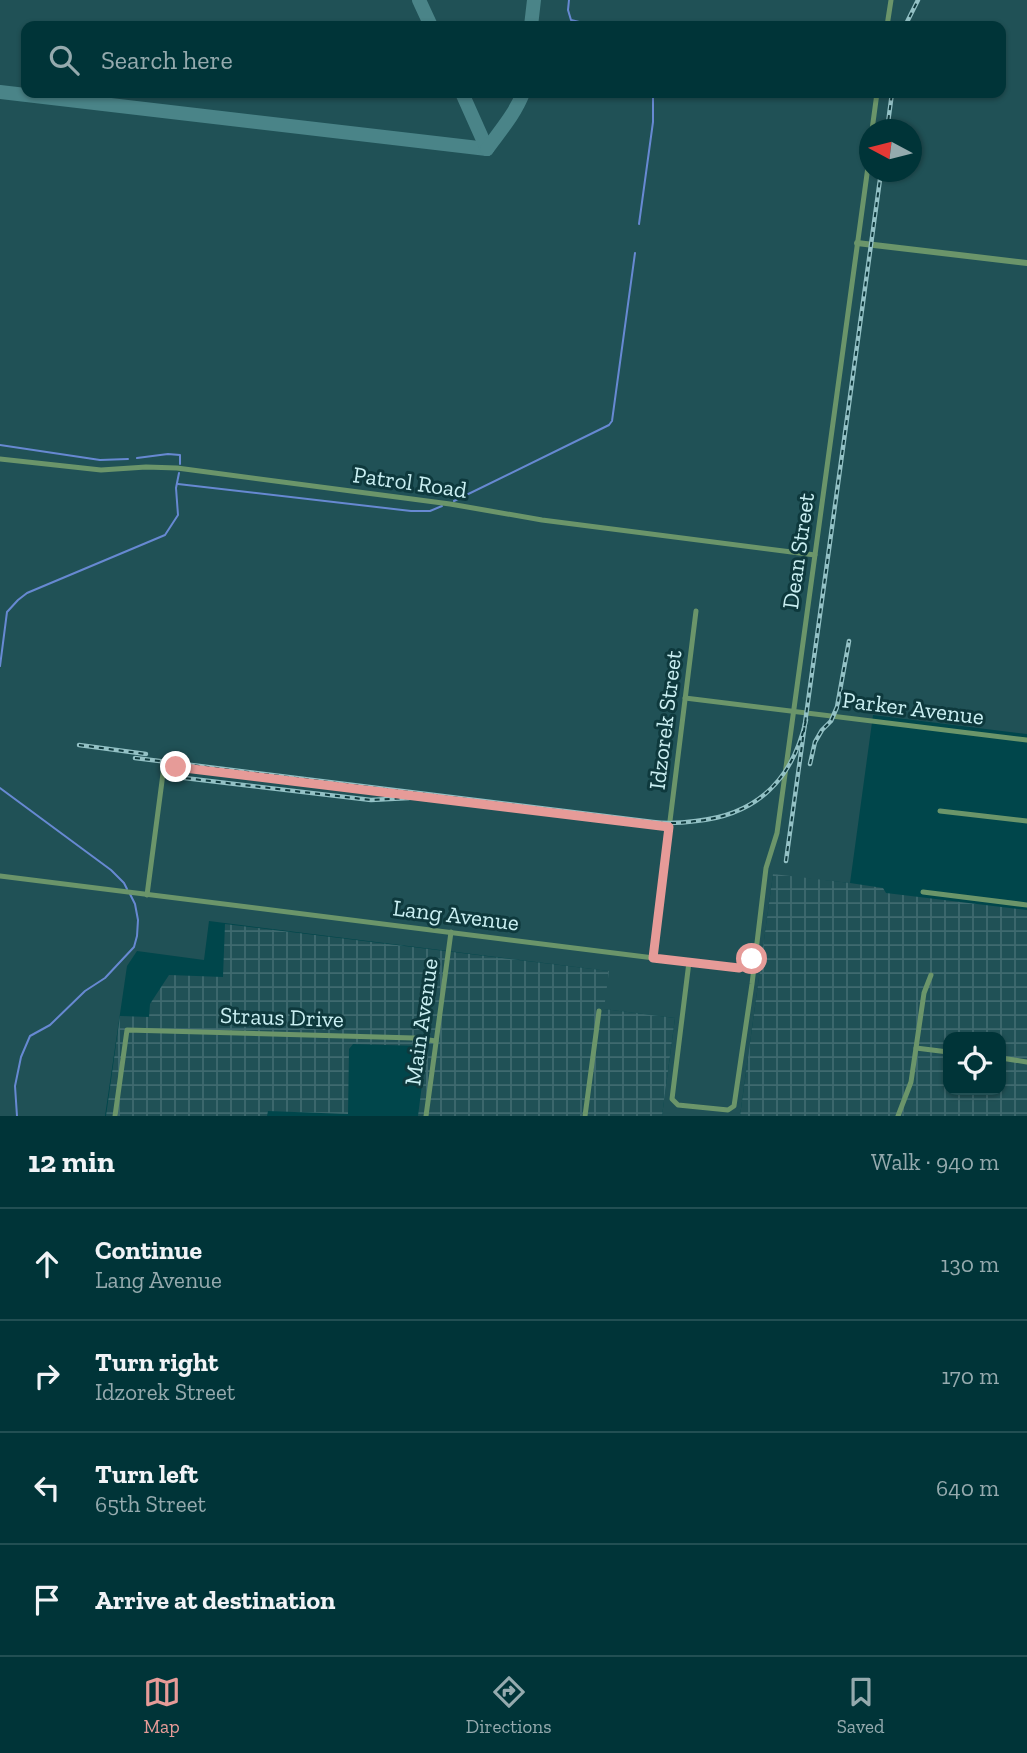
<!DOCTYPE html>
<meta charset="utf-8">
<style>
:root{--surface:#003438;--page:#0a3c40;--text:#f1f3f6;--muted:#95aaae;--line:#224f53;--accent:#e69b98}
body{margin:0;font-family:"Zilla Slab",serif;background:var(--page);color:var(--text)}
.controls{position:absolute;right:21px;bottom:21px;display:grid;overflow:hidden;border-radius:14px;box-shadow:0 2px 5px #0004}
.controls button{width:63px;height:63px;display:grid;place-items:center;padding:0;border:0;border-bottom:2px solid var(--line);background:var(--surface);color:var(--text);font:35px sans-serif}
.compass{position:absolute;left:859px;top:119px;width:63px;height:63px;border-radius:50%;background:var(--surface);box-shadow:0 2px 5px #0004;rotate:277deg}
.stop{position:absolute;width:21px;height:21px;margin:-16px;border:5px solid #e69b98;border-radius:50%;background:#fff}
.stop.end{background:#e69b98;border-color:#fff;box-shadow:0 2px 7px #0008}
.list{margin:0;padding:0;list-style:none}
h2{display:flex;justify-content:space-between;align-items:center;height:91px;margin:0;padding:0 28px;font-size:30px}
h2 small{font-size:23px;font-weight:400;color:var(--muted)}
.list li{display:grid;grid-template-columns:46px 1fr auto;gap:21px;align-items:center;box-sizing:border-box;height:112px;padding:0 28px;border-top:2px solid var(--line)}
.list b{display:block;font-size:26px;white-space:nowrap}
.list p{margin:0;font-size:23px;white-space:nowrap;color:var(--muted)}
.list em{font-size:23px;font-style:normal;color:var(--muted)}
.icon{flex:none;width:38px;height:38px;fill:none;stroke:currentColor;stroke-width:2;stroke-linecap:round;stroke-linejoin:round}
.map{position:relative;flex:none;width:1027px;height:1116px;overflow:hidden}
.search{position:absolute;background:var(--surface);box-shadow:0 2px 5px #0004;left:21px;right:21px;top:21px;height:77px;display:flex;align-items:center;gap:18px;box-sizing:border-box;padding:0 24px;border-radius:14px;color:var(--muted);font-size:26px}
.sheet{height:539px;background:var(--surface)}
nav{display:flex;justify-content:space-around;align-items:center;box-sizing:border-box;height:98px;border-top:2px solid var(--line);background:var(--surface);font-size:19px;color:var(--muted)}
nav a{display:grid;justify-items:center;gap:4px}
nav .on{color:var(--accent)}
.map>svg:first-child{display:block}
.built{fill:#205156;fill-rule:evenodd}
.industrial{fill:url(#industrial-grid);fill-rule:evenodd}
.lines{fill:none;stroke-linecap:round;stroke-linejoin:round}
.stream{stroke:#6789d2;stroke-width:2}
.taxiway{stroke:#4a8488;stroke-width:14}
.minor{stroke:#6b956a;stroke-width:5}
.tertiary{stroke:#6b956a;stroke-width:6}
.rail-casing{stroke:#93c1c5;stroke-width:4.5}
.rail{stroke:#0e393d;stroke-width:2;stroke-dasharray:5;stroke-linecap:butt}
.route{stroke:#e69b98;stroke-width:9}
.labels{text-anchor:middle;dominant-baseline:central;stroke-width:6;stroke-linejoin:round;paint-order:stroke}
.street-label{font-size:23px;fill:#caeff2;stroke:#0e393d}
</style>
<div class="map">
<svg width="1027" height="1116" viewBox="0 0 1027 1116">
<defs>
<pattern id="industrial-grid" width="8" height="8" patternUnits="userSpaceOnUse" patternTransform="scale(1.75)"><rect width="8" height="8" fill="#205156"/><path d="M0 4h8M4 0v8" fill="none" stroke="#3f6a6f"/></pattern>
</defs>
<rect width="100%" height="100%" fill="#00464b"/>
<path class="built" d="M0 0H1027V734L873 715 850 883 773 875 740 1116H662L675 1018 603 1009 608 971 209 921 204 960 137 951 127 966 105 1116H0ZM26 26H1001V93H26ZM870 130H912V172H870Z"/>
<g class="industrial">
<path d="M773 874 850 883 883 888 886 893 1027 910V1116H740ZM948 1037H1001V1090H948Z"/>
<polygon points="225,924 609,971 604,1009 675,1018 662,1116 418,1116 426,1053 424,1048 421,1046 353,1044 349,1049 348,1114 268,1111 267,1116 106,1116 120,1016 149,1017 150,1004 169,975 223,977"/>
</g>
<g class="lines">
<g class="stream">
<polyline points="569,0 568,10 571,20 596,26"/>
<polyline points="639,224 653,122 653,93"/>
<polyline points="0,445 100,460 128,459"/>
<polyline points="137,458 168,454 180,455 180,464"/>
<polyline points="178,484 411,511 430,511 442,506"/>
<polyline points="454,501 609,425 612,421 635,253"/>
<polyline points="0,666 7,612 18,600 27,593 165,535 178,515 176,488 179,473"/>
<polyline points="0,788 111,870 124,883 127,889"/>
<polyline points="17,1116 15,1086 21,1057 30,1036 50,1025 85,991 105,978 134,947 137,936 138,920 135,904 130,894"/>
</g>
<g class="taxiway">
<polyline points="419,0 431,26"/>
<polyline points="531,26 534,0"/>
<polyline points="0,92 487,149"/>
<polyline points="462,93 487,149"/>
<path d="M487 149C500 131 515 114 523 93"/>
</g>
<g class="minor">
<polyline points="887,26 891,0"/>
<polyline points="872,130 877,93"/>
<polyline points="0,459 101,470 146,467 177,468 450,504 542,520 815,555"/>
<polyline points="685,698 1027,740"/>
<polyline points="940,811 1027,821"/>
<path d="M0 876 726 967C738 968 746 968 753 957"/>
<polyline points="923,892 1027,905"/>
<polyline points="147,895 164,766 669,827"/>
<polyline points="653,958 696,611"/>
<polyline points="689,962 672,1099 678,1105 728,1110 734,1106 752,984 766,868 777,833 870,152"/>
<polyline points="916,1048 948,1052"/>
<polyline points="1001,1058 1027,1062"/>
<polyline points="115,1116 127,1030 414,1038 436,1041"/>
<polyline points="426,1116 451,932"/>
<polyline points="585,1116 599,1011"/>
<polyline points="898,1116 911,1082 924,993 931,975"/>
</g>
<polyline class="tertiary" points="857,243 1027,263"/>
<g class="rail-casing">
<g id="rail">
<polyline points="905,26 918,0"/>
<polyline points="887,130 892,93"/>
<polyline points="79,745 146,754"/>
<path d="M135 758 653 822C668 824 682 823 696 821 757 815 793 779 806 720"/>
<polyline points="810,764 815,742 822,730 831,721 837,707 849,641"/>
<polyline points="176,777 371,800 409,798"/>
<polyline points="786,861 881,172"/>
</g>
</g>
<use href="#rail" class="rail"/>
</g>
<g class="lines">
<polyline class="route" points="176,767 669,827 653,958 739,968 744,966 752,959"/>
</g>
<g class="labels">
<g class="street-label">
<text transform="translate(410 482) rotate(8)">Patrol Road</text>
<text transform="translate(798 551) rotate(-82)">Dean Street</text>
<text transform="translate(913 708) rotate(7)">Parker Avenue</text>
<text transform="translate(665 720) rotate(-83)">Idzorek Street</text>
<text transform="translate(456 915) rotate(7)">Lang Avenue</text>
<text transform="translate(282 1017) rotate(2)">Straus Drive</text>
<text transform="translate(421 1022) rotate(-82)">Main Avenue</text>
</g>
</g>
</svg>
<div class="controls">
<button><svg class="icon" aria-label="locate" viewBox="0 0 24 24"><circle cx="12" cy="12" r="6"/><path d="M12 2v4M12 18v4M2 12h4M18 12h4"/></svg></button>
</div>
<svg class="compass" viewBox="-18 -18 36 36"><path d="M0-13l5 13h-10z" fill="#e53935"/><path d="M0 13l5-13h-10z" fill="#95aaae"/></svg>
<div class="stop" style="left:752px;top:959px"></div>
<div class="stop end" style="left:176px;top:767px"></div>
<div class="search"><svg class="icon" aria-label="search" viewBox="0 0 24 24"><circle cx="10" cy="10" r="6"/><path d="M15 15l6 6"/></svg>Search here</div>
</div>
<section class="sheet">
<h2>12 min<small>Walk · 940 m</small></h2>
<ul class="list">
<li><svg class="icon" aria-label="ahead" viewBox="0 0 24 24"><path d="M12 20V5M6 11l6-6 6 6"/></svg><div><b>Continue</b><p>Lang Avenue</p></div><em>130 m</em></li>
<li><svg class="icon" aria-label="right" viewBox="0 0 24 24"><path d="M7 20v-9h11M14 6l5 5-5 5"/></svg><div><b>Turn right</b><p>Idzorek Street</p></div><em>170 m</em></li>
<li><svg class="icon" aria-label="left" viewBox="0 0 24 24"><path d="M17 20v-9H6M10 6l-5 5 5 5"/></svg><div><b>Turn left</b><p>65th Street</p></div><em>640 m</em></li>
<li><svg class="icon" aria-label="arrive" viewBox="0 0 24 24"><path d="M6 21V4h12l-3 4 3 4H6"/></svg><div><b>Arrive at destination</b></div></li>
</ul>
</section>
<nav>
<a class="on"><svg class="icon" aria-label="map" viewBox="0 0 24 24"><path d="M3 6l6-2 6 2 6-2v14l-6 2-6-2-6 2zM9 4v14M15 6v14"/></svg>Map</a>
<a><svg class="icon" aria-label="directions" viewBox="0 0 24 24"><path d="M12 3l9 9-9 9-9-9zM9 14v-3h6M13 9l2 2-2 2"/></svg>Directions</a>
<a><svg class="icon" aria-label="saved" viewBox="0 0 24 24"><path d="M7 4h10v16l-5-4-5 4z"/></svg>Saved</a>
</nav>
